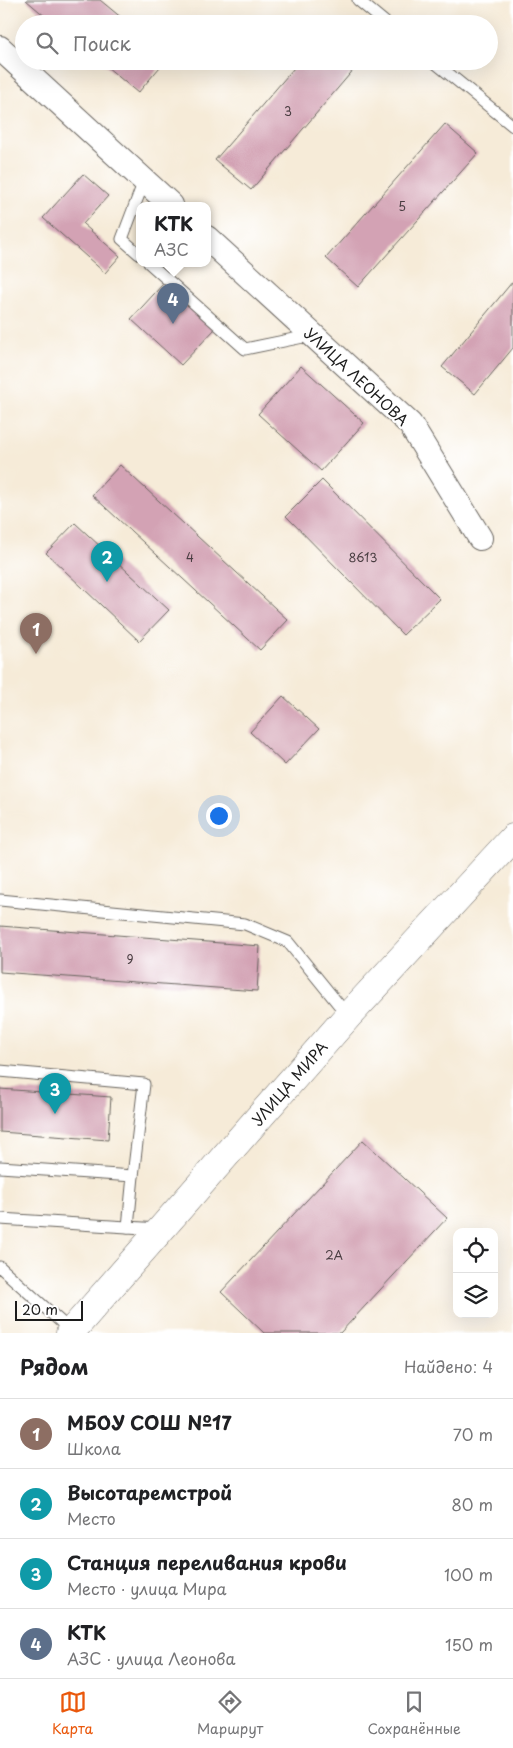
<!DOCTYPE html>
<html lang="ru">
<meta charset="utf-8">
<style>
:root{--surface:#fff;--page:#f2f2f2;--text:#202124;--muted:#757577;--line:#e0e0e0;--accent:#ea580c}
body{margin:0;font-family:"Playpen Sans",sans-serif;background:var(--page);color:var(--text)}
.controls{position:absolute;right:15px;bottom:15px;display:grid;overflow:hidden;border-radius:10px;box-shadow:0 5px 20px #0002}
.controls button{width:45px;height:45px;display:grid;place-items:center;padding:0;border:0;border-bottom:1px solid var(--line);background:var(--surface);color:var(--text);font:25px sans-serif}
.scale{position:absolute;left:15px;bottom:12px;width:68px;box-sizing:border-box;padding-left:5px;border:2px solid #1c1c1c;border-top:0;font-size:14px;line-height:18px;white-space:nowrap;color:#1c1c1c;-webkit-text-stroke:4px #fff;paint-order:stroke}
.you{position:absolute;left:218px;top:815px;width:18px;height:18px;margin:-12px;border:4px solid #fff;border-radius:50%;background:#1a73e8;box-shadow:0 0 0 8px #1a73e833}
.badge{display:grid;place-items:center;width:32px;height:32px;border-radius:50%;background:var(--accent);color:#fff;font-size:16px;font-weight:700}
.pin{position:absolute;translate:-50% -41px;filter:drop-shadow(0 1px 2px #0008)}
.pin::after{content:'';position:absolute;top:26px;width:18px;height:15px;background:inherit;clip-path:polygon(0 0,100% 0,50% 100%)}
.popup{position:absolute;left:136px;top:202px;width:75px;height:65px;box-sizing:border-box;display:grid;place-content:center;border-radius:10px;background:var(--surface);filter:drop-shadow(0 1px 4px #0005);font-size:16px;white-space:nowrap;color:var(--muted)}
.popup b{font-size:19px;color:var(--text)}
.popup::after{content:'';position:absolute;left:50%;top:100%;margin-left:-10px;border:10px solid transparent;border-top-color:var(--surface)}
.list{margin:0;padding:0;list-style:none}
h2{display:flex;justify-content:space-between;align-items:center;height:65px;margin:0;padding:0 20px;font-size:21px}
h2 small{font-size:16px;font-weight:400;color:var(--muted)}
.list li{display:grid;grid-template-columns:32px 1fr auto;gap:15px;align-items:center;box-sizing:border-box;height:70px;padding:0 20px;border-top:1px solid var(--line)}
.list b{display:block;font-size:19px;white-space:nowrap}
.list p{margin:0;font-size:16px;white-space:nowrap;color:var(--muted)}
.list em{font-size:16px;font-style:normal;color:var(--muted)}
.icon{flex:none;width:28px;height:28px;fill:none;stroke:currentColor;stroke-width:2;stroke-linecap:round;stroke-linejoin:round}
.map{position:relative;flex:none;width:513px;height:1333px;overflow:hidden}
.search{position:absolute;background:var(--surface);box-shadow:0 5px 20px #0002;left:15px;right:15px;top:15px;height:55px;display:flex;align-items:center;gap:12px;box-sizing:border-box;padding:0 18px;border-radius:28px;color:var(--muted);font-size:19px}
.sheet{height:345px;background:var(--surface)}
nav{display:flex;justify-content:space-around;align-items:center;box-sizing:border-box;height:70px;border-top:1px solid var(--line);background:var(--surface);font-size:14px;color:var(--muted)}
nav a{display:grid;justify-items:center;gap:2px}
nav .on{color:var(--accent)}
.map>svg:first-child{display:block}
.building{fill:#d3a2b4}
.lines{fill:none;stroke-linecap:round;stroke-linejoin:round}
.lane-casing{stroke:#68645e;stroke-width:13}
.street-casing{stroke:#68645e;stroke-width:26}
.secondary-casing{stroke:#68645e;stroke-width:29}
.lane{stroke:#fff;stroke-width:11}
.street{stroke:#fff;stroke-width:24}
.secondary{stroke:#fff;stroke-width:28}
.labels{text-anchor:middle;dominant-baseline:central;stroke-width:4.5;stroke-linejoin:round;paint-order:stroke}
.number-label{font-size:12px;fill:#4a3e42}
.street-label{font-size:15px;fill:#1c1c1c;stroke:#fff}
</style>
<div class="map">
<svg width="513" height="1333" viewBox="0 0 513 1333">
<rect width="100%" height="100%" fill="#fff"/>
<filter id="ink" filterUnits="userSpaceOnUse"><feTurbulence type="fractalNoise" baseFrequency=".02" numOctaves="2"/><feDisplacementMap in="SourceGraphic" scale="10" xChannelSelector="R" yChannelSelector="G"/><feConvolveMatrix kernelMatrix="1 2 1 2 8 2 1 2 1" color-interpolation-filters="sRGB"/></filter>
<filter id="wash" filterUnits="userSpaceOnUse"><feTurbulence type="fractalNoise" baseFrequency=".0096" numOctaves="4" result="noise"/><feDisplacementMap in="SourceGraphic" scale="20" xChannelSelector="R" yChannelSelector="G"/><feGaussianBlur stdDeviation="1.12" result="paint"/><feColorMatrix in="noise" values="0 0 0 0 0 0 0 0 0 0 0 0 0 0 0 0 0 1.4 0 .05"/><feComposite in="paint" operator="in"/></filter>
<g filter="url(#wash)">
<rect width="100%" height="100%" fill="#f6ebd8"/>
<g id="blocks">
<g class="building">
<polygon points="26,0 100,0 129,24 54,24"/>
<polygon points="100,61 165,61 138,93"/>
<polygon points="300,61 361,61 251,190 215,160"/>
<polygon points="445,124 478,153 358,287 326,258"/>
<polygon points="83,174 108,196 83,224 120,256 105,273 43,218"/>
<polygon points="513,281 513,348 475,394 442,367"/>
<polygon points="165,282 215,329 181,365 131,319"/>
<polygon points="301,366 364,423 321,471 258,414"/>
<polygon points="120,465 288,620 260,650 92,495"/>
<polygon points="322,480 440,599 403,635 286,516"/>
<polygon points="75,523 169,610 139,641 46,553"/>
<polygon points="283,696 319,729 285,765 250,732"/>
<polygon points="0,926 260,946 257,991 0,972"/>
<polygon points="0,1089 111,1097 108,1140 0,1132"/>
<polygon points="363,1140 447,1218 340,1333 264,1333 221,1292"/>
</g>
</g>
</g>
<g filter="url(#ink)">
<use href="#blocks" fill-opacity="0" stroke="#68645e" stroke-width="1"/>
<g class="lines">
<g class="lane-casing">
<g id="lane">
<polyline points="358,0 387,24"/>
<polyline points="433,61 513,126"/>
<polyline points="139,254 122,239 144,181"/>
<polyline points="149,263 245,349 313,335"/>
<polyline points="0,900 245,924 288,942 348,1016"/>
<polyline points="0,1071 144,1084 133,1176"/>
<polyline points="0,1167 133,1176 128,1227"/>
<polyline points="0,1219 159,1229"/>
<polyline points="0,1267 71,1331"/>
</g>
</g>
<g class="street-casing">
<g id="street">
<polyline points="0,48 171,205"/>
<polyline points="207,238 410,424 480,538"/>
</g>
</g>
<g class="secondary-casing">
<polyline id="secondary" points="70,1333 348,1016 513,838"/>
</g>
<use href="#lane" class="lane"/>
<use href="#street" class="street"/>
<use href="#secondary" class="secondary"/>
</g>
</g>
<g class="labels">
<g class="number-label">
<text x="288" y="111">3</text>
<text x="402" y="206">5</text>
<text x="190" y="557">4</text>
<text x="363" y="557">8613</text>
<text x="130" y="959">9</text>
<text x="334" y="1255">2А</text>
</g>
<g class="street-label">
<text transform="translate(357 376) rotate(43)">УЛИЦА ЛЕОНОВА</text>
<text transform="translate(289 1083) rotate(-49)">УЛИЦА МИРА</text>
</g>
</g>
</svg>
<div class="controls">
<button><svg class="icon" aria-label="locate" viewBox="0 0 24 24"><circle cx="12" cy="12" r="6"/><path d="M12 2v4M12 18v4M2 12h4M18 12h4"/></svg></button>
<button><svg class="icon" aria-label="layers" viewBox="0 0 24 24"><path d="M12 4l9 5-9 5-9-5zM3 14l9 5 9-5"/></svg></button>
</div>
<div class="scale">20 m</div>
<div class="you"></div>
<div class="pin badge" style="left:36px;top:654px;background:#8d6e63">1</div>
<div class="pin badge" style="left:107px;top:582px;background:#0f9aa8">2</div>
<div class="pin badge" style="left:55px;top:1114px;background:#0f9aa8">3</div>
<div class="pin badge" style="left:173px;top:324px;background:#5c6f8a">4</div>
<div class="popup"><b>КТК</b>АЗС</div>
<div class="search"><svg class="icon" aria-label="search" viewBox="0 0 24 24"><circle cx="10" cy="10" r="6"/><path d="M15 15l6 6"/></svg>Поиск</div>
</div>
<section class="sheet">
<h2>Рядом<small>Найдено: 4</small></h2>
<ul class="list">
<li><span class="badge" style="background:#8d6e63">1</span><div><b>МБОУ СОШ №17</b><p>Школа</p></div><em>70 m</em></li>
<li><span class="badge" style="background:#0f9aa8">2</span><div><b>Высотаремстрой</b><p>Место</p></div><em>80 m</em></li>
<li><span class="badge" style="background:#0f9aa8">3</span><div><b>Станция переливания крови</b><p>Место · улица Мира</p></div><em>100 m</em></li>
<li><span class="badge" style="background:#5c6f8a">4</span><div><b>КТК</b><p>АЗС · улица Леонова</p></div><em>150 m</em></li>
</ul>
</section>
<nav>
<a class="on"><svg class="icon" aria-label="map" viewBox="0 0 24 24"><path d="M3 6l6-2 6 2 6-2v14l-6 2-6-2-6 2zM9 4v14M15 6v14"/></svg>Карта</a>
<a><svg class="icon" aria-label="directions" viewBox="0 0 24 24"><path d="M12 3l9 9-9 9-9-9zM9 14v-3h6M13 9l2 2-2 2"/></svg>Маршрут</a>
<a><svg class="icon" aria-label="saved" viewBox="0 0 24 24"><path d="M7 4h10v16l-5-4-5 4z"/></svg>Сохранённые</a>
</nav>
